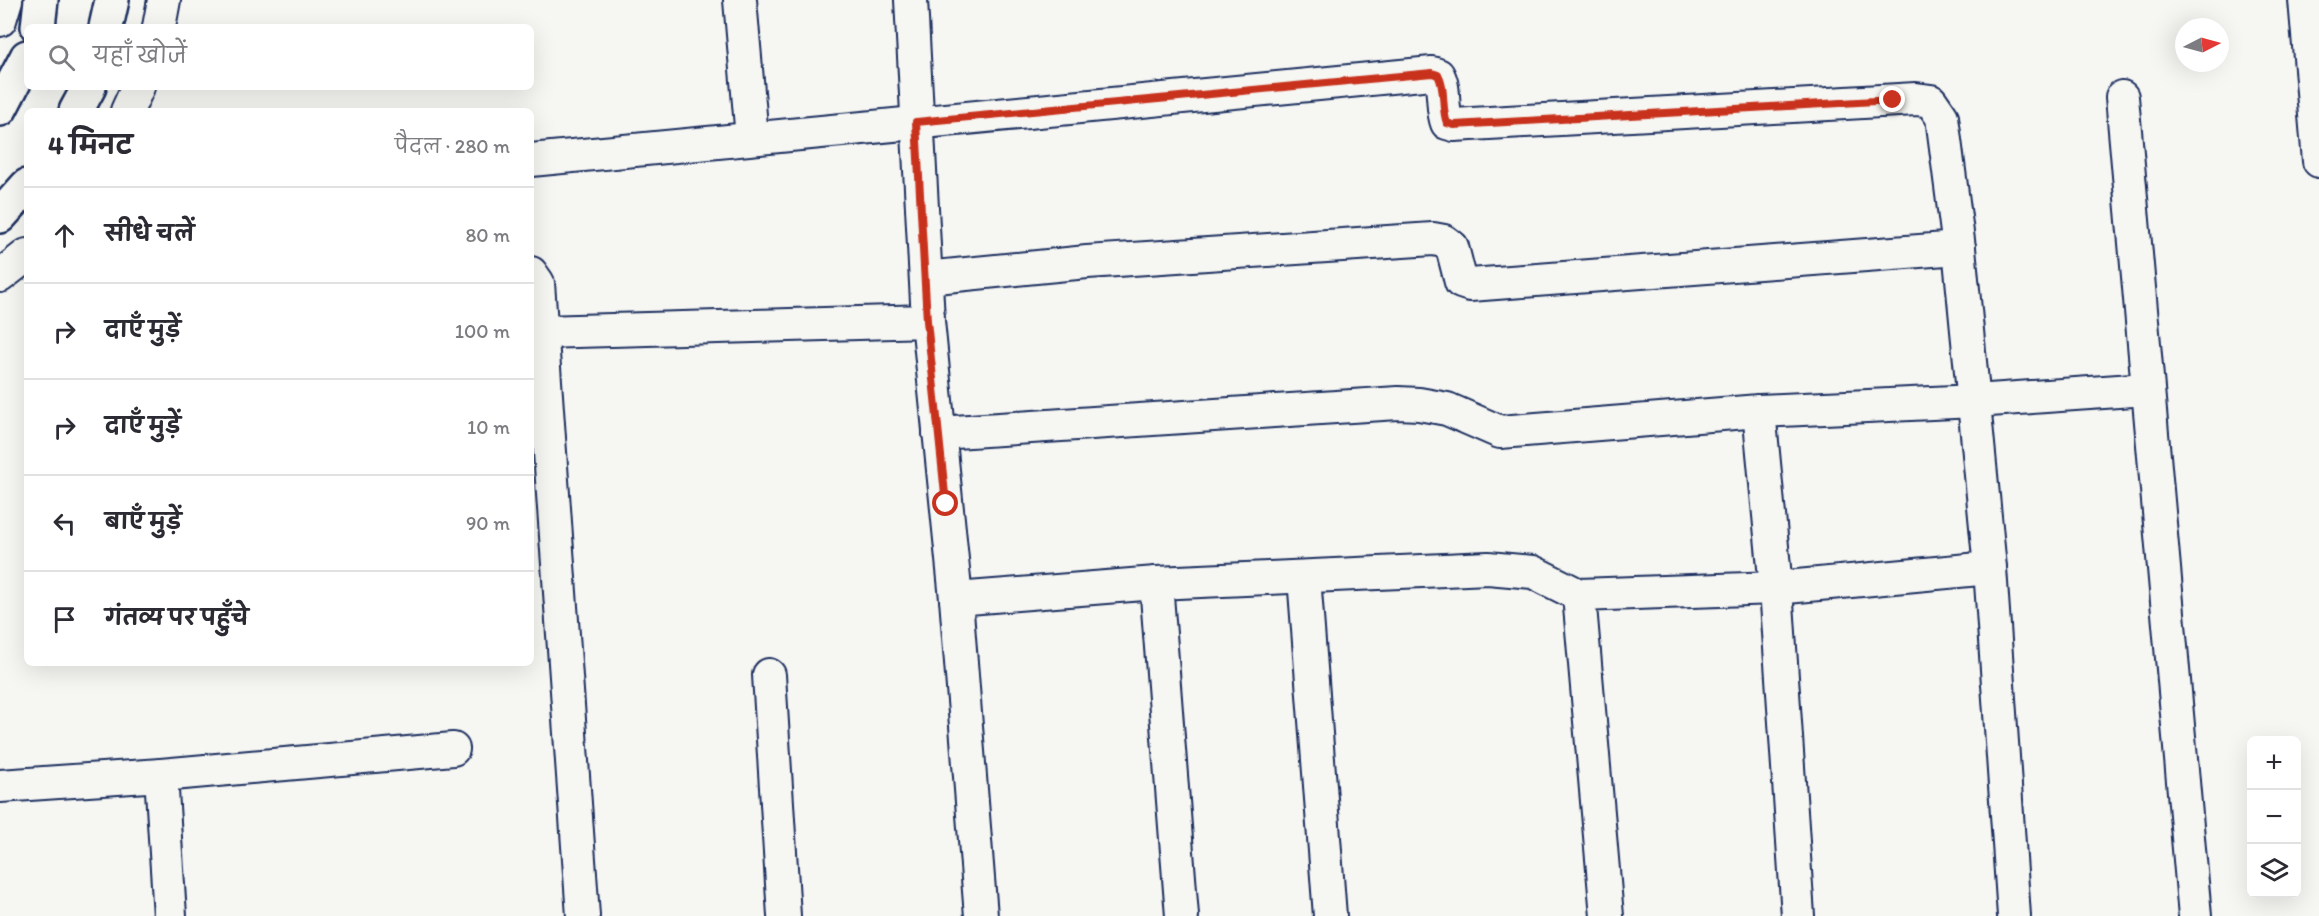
<!DOCTYPE html>
<html lang="hi">
<meta charset="utf-8">
<style>
:root{--surface:#fff;--page:#f7f7f7;--text:#2b2b33;--muted:#7c7c81;--line:#e1e1e2}
body{margin:0;font-family:Itim,"Playpen Sans Deva",sans-serif;background:var(--page);color:var(--text)}
.controls{position:absolute;right:18px;bottom:18px;display:grid;overflow:hidden;border-radius:9px;box-shadow:0 6px 24px #0002}
.controls button{width:54px;height:54px;display:grid;place-items:center;padding:0;border:0;border-bottom:2px solid var(--line);background:var(--surface);color:var(--text);font:30px sans-serif}
.compass{position:absolute;left:2175px;top:18px;width:54px;height:54px;border-radius:50%;background:var(--surface);box-shadow:0 6px 24px #0002;rotate:84deg}
.stop{position:absolute;width:18px;height:18px;margin:-14px;border:4px solid #c8321e;border-radius:50%;background:#fff}
.stop.end{background:#c8321e;border-color:#fff;box-shadow:0 2px 6px #0008}
.list{margin:0;padding:0;list-style:none}
h2{display:flex;justify-content:space-between;align-items:center;height:78px;margin:0;padding:0 24px;font-size:26px}
h2 small{font-size:20px;font-weight:400;color:var(--muted)}
.list li{display:grid;grid-template-columns:39px 1fr auto;gap:18px;align-items:center;box-sizing:border-box;height:96px;padding:0 24px;border-top:2px solid var(--line)}
.list b{display:block;font-size:22px;white-space:nowrap}
.list em{font-size:20px;font-style:normal;color:var(--muted)}
.icon{flex:none;width:33px;height:33px;fill:none;stroke:currentColor;stroke-width:2;stroke-linecap:round;stroke-linejoin:round}
.map{position:relative;flex:none;width:2319px;height:916px;overflow:hidden}
.search{position:absolute;background:var(--surface);box-shadow:0 6px 24px #0002;left:24px;top:24px;width:510px;height:66px;display:flex;align-items:center;gap:15px;box-sizing:border-box;padding:0 21px;border-radius:9px;color:var(--muted);font-size:22px}
.panel{position:absolute;background:var(--surface);box-shadow:0 6px 24px #0002;left:24px;top:108px;width:510px;height:558px;border-radius:9px}
.map>svg:first-child{display:block}
.lines{fill:none;stroke-linecap:round;stroke-linejoin:round}
.minor-casing{stroke:#1b2f5e;stroke-width:36}
.tertiary-casing{stroke:#1b2f5e;stroke-width:38}
.minor{stroke:#f6f6f2;stroke-width:32}
.tertiary{stroke:#f6f6f2;stroke-width:33}
.route{stroke:#c8321e;stroke-width:8}
</style>
<div class="map">
<svg width="2319" height="916" viewBox="0 0 2319 916">
<rect width="100%" height="100%" fill="#f6f6f2"/>
<filter id="ink" filterUnits="userSpaceOnUse"><feTurbulence type="fractalNoise" baseFrequency=".0167" numOctaves="2"/><feDisplacementMap in="SourceGraphic" scale="12" xChannelSelector="R" yChannelSelector="G"/><feConvolveMatrix kernelMatrix="1 2 1 2 8 2 1 2 1" color-interpolation-filters="sRGB"/></filter>
<g filter="url(#ink)">
<g class="lines">
<g class="minor-casing">
<g id="minor">
<polyline points="740,0 752,138"/>
<polyline points="911,0 928,321 956,599 981,916"/>
<polyline points="2305,0 2319,161"/>
<polyline points="0,20 6,0"/>
<polyline points="159,27 164,0"/>
<polyline points="2122,97 2195,916"/>
<polyline points="127,111 138,87"/>
<path d="M531 160 1432 73 1438 75C1446 89 1441 108 1447 123L1454 125 1916 99 1931 101 1942 117 1959 248"/>
<polyline points="531,273 538,283 583,916"/>
<polyline points="0,276 27,255"/>
<polyline points="926,278 1087,262 1433,239 1444,241 1452,247 1461,282 1470,285 1959,248 1990,568 2014,916"/>
<polyline points="541,332 928,321"/>
<polyline points="1759,411 1776,588 1798,916"/>
<polyline points="939,433 1398,403 1419,404 1447,409 1500,432 1759,411 1975,401 2147,389"/>
<polyline points="1304,577 1330,916"/>
<polyline points="1156,583 1182,916"/>
<polyline points="956,599 1156,583 1488,568 1533,572 1579,595"/>
<polyline points="769,675 784,916"/>
<polyline points="161,775 453,749"/>
<polyline points="0,786 161,775 170,916"/>
<polyline points="1607,916 1579,595 1776,588 1990,568"/>
</g>
</g>
<g class="tertiary-casing">
<g id="tertiary">
<polyline points="38,27 41,0"/>
<polyline points="106,27 112,0"/>
<polyline points="0,109 27,57"/>
<polyline points="76,111 89,87"/>
<polyline points="0,216 27,186"/>
</g>
</g>
<use href="#minor" class="minor"/>
<use href="#tertiary" class="tertiary"/>
</g>
</g>
<g class="lines" filter="url(#ink)">
<path class="route" d="M946 504 927 321 916 122 1432 73 1438 75C1446 89 1441 108 1447 123L1454 125 1893 100"/>
</g>
</svg>
<div class="controls">
<button>+</button>
<button>−</button>
<button><svg class="icon" aria-label="layers" viewBox="0 0 24 24"><path d="M12 4l9 5-9 5-9-5zM3 14l9 5 9-5"/></svg></button>
</div>
<svg class="compass" viewBox="-18 -18 36 36"><path d="M0-13l5 13h-10z" fill="#e53935"/><path d="M0 13l5-13h-10z" fill="#7c7c81"/></svg>
<div class="stop" style="left:946px;top:504px"></div>
<div class="stop end" style="left:1893px;top:100px"></div>
<div class="search"><svg class="icon" aria-label="search" viewBox="0 0 24 24"><circle cx="10" cy="10" r="6"/><path d="M15 15l6 6"/></svg>यहाँ खोजें</div>
<section class="panel">
<h2>4 मिनट<small>पैदल · 280 m</small></h2>
<ul class="list">
<li><svg class="icon" aria-label="ahead" viewBox="0 0 24 24"><path d="M12 20V5M6 11l6-6 6 6"/></svg><div><b>सीधे चलें</b></div><em>80 m</em></li>
<li><svg class="icon" aria-label="right" viewBox="0 0 24 24"><path d="M7 20v-9h11M14 6l5 5-5 5"/></svg><div><b>दाएँ मुड़ें</b></div><em>100 m</em></li>
<li><svg class="icon" aria-label="right" viewBox="0 0 24 24"><path d="M7 20v-9h11M14 6l5 5-5 5"/></svg><div><b>दाएँ मुड़ें</b></div><em>10 m</em></li>
<li><svg class="icon" aria-label="left" viewBox="0 0 24 24"><path d="M17 20v-9H6M10 6l-5 5 5 5"/></svg><div><b>बाएँ मुड़ें</b></div><em>90 m</em></li>
<li><svg class="icon" aria-label="arrive" viewBox="0 0 24 24"><path d="M6 21V4h12l-3 4 3 4H6"/></svg><div><b>गंतव्य पर पहुँचे</b></div></li>
</ul>
</section>
</div>
